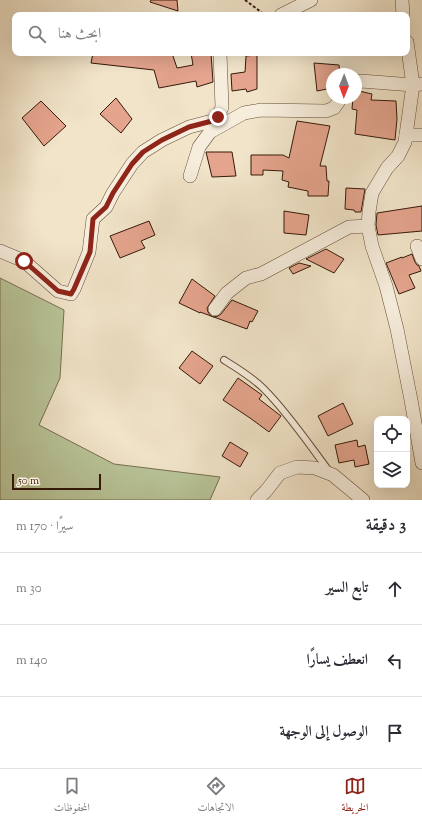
<!DOCTYPE html>
<html lang="ar">
<meta charset="utf-8">
<style>
:root{--surface:#fff;--page:#f7f7f7;--text:#2b2b33;--muted:#7c7c81;--line:#e1e1e2;--accent:#8f2418}
body{margin:0;font-family:"Sorts Mill Goudy",Amiri,serif;background:var(--page);color:var(--text);direction:rtl}
.controls{position:absolute;right:12px;bottom:12px;display:grid;overflow:hidden;border-radius:8px;box-shadow:0 4px 16px #0002}
.controls button{width:36px;height:36px;display:grid;place-items:center;padding:0;border:0;border-bottom:1px solid var(--line);background:var(--surface);color:var(--text);font:20px sans-serif}
.compass{position:absolute;left:326px;top:68px;width:36px;height:36px;border-radius:50%;background:var(--surface);box-shadow:0 4px 16px #0002;rotate:181deg}
.scale{position:absolute;left:12px;bottom:10px;width:89px;box-sizing:border-box;padding-left:4px;border:2px solid #361908;border-top:0;font-size:11px;line-height:14px;white-space:nowrap;color:#361908;-webkit-text-stroke:3px #f6eddc;paint-order:stroke}
.stop{position:absolute;width:12px;height:12px;margin:-9px;border:3px solid #8f2418;border-radius:50%;background:#fff}
.stop.end{background:#8f2418;border-color:#fff;box-shadow:0 1px 4px #0008}
.list{margin:0;padding:0;list-style:none}
h2{display:flex;justify-content:space-between;align-items:center;height:52px;margin:0;padding:0 16px;font-size:17px}
h2 small{font-size:13px;font-weight:400;color:var(--muted)}
.list li{display:grid;grid-template-columns:26px 1fr auto;gap:12px;align-items:center;box-sizing:border-box;height:72px;padding:0 16px;border-top:1px solid var(--line)}
.list b{display:block;font-size:15px;white-space:nowrap}
.list em{font-size:13px;font-style:normal;color:var(--muted)}
.icon{flex:none;width:22px;height:22px;fill:none;stroke:currentColor;stroke-width:2;stroke-linecap:round;stroke-linejoin:round}
.map{position:relative;flex:none;width:422px;height:500px;overflow:hidden;direction:ltr}
.search{position:absolute;background:var(--surface);box-shadow:0 4px 16px #0002;left:12px;right:12px;top:12px;height:44px;display:flex;align-items:center;gap:10px;box-sizing:border-box;padding:0 14px;border-radius:8px;color:var(--muted);font-size:15px}
.sheet{height:268px;background:var(--surface)}
nav{display:flex;justify-content:space-around;align-items:center;box-sizing:border-box;height:56px;border-top:1px solid var(--line);background:var(--surface);font-size:11px;color:var(--muted)}
nav a{display:grid;justify-items:center;gap:2px}
nav .on{color:var(--accent)}
.map>svg:first-child{display:block}
.green{fill:#b8c498;stroke:#776e50}
.building{fill:#e4a48d;stroke:#361908}
.lines{fill:none;stroke-linecap:round;stroke-linejoin:round}
.lane-casing{stroke:#654c38;stroke-width:8}
.street-casing{stroke:#654c38;stroke-width:14}
.path{stroke:#361908;stroke-width:2;stroke-dasharray:3 2;stroke-linecap:butt}
.lane{stroke:#f6eddc;stroke-width:6}
.street{stroke:#f6eddc;stroke-width:13}
.route{stroke:#8f2418;stroke-width:5}
</style>
<div class="map">
<svg width="422" height="500" viewBox="0 0 422 500">
<rect width="100%" height="100%" fill="#f1e4c9"/>
<filter id="stains"><feTurbulence type="fractalNoise" baseFrequency=".005" numOctaves="4"/><feColorMatrix values="0 0 0 0 .2 0 0 0 0 .09 0 0 0 0 .02 0 0 0 .5 -.17"/></filter>
<radialGradient id="worn" r=".72"><stop offset=".6" stop-color="#630" stop-opacity="0"/><stop offset="1" stop-color="#630" stop-opacity=".3"/></radialGradient>
<polygon class="green" points="0,278 64,310 60,378 39,425 114,464 220,477 210,500 0,500"/>
<g class="building">
<polygon points="151,0 177,0 178,11 150,2"/>
<polygon points="93,53 172,53 177,68 193,65 191,53 211,53 213,82 197,87 196,81 159,88 154,70 91,63"/>
<polygon points="257,55 257,89 247,92 246,89 232,91 231,74 245,72 246,56"/>
<polygon points="314,63 339,65 340,74 332,74 332,88 317,91"/>
<polygon points="359,91 372,94 371,100 396,101 397,119 395,140 355,134 357,110 352,109 353,98 356,98 356,92"/>
<polygon points="116,98 132,119 121,133 100,114"/>
<polygon points="41,101 66,126 44,146 22,118"/>
<polygon points="297,121 330,126 320,166 326,166 327,181 329,181 328,196 308,196 308,191 288,187 289,182 282,180 283,171 263,170 263,175 251,175 251,155 283,155 289,158"/>
<polygon points="206,152 232,152 236,176 212,177"/>
<polygon points="346,188 365,189 361,212 355,212 354,210 345,209"/>
<polygon points="422,206 422,231 378,235 376,225 377,213"/>
<polygon points="284,211 309,215 306,235 284,233"/>
<polygon points="149,221 155,235 141,241 145,248 120,258 110,236"/>
<polygon points="326,249 344,259 334,273 306,259"/>
<polygon points="412,254 415,262 417,265 419,266 421,271 409,275 415,288 399,294 386,263 402,257 402,258"/>
<polygon points="299,263 311,266 293,274 289,268"/>
<polygon points="192,279 215,296 207,308 208,312 211,316 214,317 218,316 221,314 232,300 258,311 252,322 250,321 247,329 200,312 200,313 179,303"/>
<polygon points="192,351 213,366 200,384 179,368"/>
<polygon points="238,378 262,395 259,399 281,416 269,432 250,418 223,400"/>
<polygon points="343,403 353,424 328,436 318,416"/>
<polygon points="357,440 358,447 365,445 369,464 355,467 354,460 339,463 335,445"/>
<polygon points="230,442 248,453 240,467 222,456"/>
</g>
<g class="lines">
<g class="lane-casing">
<path id="lane" d="M224 360C237 368 252 377 264 389 288 413 308 443 329 471"/>
</g>
<g class="street-casing">
<g id="street">
<polyline points="402,0 403,15"/>
<polyline points="281,15 311,0"/>
<polyline points="407,42 413,85 405,142 398,156 387,168 372,193 369,212 368,226 372,246 386,286 397,329 411,400 422,463"/>
<polyline points="356,84 361,81 413,85 421,84"/>
<polyline points="406,135 422,135"/>
<polyline points="190,176 199,147 210,132 244,113 261,110 326,111 334,108 341,98"/>
<polyline points="417,246 422,259"/>
<polyline points="0,251 24,261 58,291 71,294 74,289 89,252 93,219 106,207 113,193 132,164 143,152 162,140 189,127 212,121 218,117 222,107 220,53"/>
<polyline points="215,309 227,293 246,278 261,274 349,227 368,226"/>
<polyline points="257,500 266,491 280,473 297,467 315,468 333,475 363,500"/>
</g>
</g>
<polyline class="path" points="245,0 265,15"/>
<use href="#lane" class="lane"/>
<use href="#street" class="street"/>
</g>
<g class="lines">
<polyline class="route" points="24,261 58,291 71,294 74,289 90,252 93,219 106,207 113,193 132,164 143,152 162,140 189,127 212,121 218,117"/>
</g>
<rect width="100%" height="100%" filter="url(#stains)"/>
<rect width="100%" height="100%" fill="url(#worn)"/>
</svg>
<div class="controls">
<button><svg class="icon" aria-label="locate" viewBox="0 0 24 24"><circle cx="12" cy="12" r="6"/><path d="M12 2v4M12 18v4M2 12h4M18 12h4"/></svg></button>
<button><svg class="icon" aria-label="layers" viewBox="0 0 24 24"><path d="M12 4l9 5-9 5-9-5zM3 14l9 5 9-5"/></svg></button>
</div>
<svg class="compass" viewBox="-18 -18 36 36"><path d="M0-13l5 13h-10z" fill="#e53935"/><path d="M0 13l5-13h-10z" fill="#7c7c81"/></svg>
<div class="scale">50 m</div>
<div class="stop" style="left:24px;top:261px"></div>
<div class="stop end" style="left:218px;top:117px"></div>
<div class="search"><svg class="icon" aria-label="search" viewBox="0 0 24 24"><circle cx="10" cy="10" r="6"/><path d="M15 15l6 6"/></svg>ابحث هنا</div>
</div>
<section class="sheet">
<h2>3 دقيقة<small>سيرًا · 170 m</small></h2>
<ul class="list">
<li><svg class="icon" aria-label="ahead" viewBox="0 0 24 24"><path d="M12 20V5M6 11l6-6 6 6"/></svg><div><b>تابع السير</b></div><em>30 m</em></li>
<li><svg class="icon" aria-label="left" viewBox="0 0 24 24"><path d="M17 20v-9H6M10 6l-5 5 5 5"/></svg><div><b>انعطف يسارًا</b></div><em>140 m</em></li>
<li><svg class="icon" aria-label="arrive" viewBox="0 0 24 24"><path d="M6 21V4h12l-3 4 3 4H6"/></svg><div><b>الوصول إلى الوجهة</b></div></li>
</ul>
</section>
<nav>
<a class="on"><svg class="icon" aria-label="map" viewBox="0 0 24 24"><path d="M3 6l6-2 6 2 6-2v14l-6 2-6-2-6 2zM9 4v14M15 6v14"/></svg>الخريطة</a>
<a><svg class="icon" aria-label="directions" viewBox="0 0 24 24"><path d="M12 3l9 9-9 9-9-9zM9 14v-3h6M13 9l2 2-2 2"/></svg>الاتجاهات</a>
<a><svg class="icon" aria-label="saved" viewBox="0 0 24 24"><path d="M7 4h10v16l-5-4-5 4z"/></svg>المحفوظات</a>
</nav>
